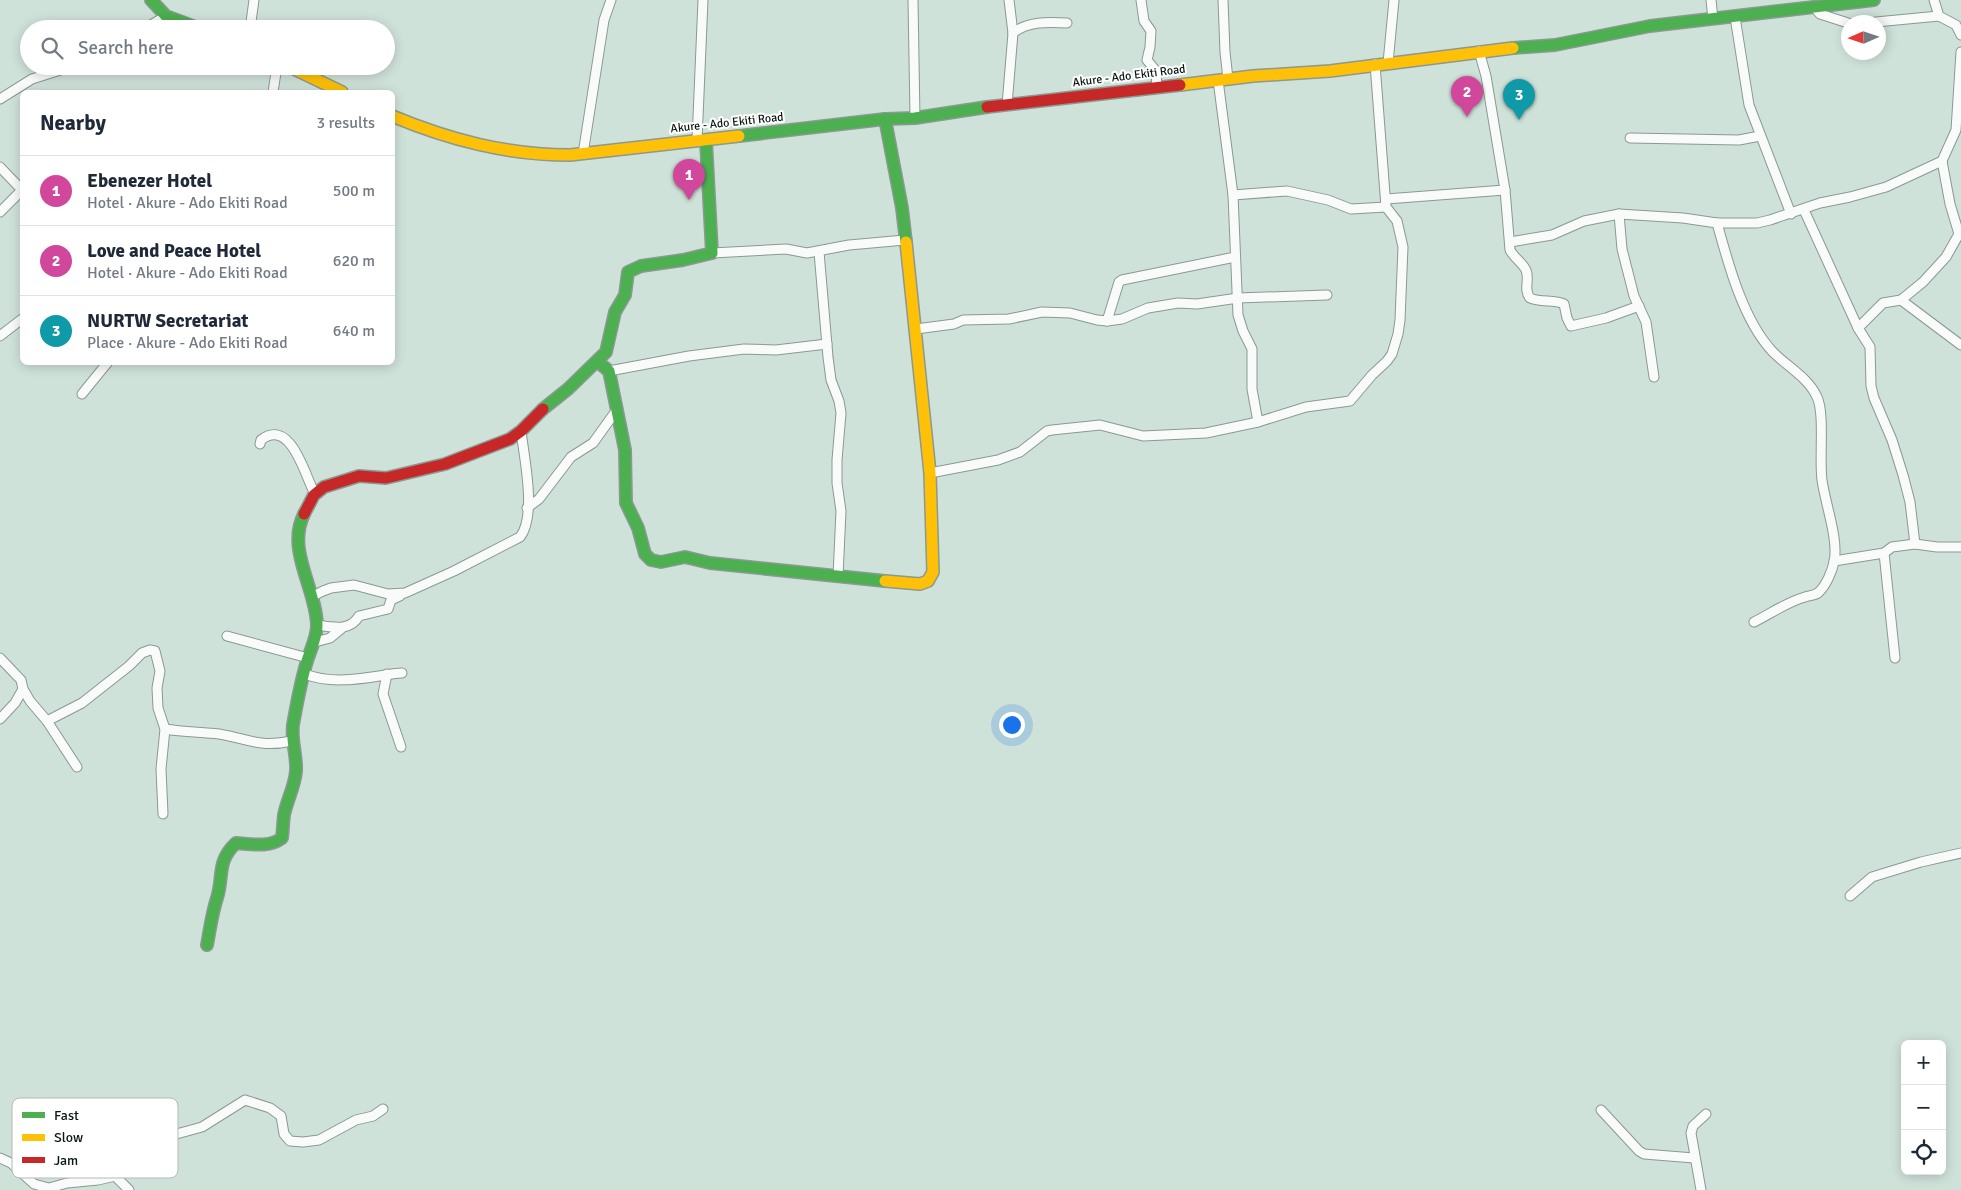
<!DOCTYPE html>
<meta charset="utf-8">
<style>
:root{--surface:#fff;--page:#f6f6f7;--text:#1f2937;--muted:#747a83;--line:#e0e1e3;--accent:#7c3aed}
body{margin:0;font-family:Signika,sans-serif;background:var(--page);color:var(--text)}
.controls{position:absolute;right:15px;bottom:15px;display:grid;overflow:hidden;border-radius:8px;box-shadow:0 2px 12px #0003}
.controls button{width:45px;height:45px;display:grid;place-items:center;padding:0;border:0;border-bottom:1px solid var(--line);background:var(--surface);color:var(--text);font:25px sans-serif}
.compass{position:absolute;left:1841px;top:15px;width:45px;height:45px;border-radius:50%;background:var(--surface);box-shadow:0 2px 12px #0003;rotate:267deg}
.you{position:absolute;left:1011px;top:724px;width:18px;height:18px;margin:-12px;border:4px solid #fff;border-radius:50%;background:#1a73e8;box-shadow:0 0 0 8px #1a73e833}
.badge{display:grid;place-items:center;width:32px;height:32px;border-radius:50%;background:var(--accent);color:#fff;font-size:16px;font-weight:700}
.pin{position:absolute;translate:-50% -41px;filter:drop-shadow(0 1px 2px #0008)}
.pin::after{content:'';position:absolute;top:26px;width:18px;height:15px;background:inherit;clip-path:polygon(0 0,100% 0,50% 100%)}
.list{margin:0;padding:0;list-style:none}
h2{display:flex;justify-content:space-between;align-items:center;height:65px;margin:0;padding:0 20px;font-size:21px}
h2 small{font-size:16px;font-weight:400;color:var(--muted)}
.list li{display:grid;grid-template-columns:32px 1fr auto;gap:15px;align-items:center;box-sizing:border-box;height:70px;padding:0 20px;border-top:1px solid var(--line)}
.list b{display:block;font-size:19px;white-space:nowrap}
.list p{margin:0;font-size:16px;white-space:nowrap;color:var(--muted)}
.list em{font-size:16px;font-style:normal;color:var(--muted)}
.icon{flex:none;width:28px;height:28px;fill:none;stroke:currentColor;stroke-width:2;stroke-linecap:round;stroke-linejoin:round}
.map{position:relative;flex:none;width:1961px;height:1190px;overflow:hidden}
.search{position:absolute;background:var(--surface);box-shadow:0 2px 12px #0003;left:20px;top:20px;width:375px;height:55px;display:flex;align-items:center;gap:12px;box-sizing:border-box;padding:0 18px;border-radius:28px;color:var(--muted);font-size:19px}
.panel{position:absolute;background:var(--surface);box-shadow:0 2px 12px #0003;left:20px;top:90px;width:375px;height:275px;border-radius:8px}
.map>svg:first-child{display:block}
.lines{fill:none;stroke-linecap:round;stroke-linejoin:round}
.street-casing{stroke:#8a9992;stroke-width:11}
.fast-casing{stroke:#8a9992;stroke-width:14}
.slow-casing{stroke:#8a9992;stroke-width:14}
.jam-casing{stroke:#8a9992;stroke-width:14}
.street{stroke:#f8fbf9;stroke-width:9}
.fast{stroke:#4caf50;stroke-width:11}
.slow{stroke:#ffc107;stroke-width:11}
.jam{stroke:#c62828;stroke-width:11}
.labels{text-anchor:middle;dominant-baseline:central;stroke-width:4;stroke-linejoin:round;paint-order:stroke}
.street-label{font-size:12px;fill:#091611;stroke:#fff}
.key{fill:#fff;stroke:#b5b9b8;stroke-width:1}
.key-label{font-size:14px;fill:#091611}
</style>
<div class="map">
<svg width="1961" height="1190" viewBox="0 0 1961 1190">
<rect width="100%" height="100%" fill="#cfe2d9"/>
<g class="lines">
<g class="street-casing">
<g id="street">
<polyline points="913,0 915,118"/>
<polyline points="1141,0 1144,21 1151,31 1150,47 1147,60 1156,71 1157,88"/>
<polyline points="1223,0 1225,52 1228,79"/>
<polyline points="1711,0 1713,19"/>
<polyline points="1934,0 1939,16 1956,25 1961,35"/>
<polyline points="1815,8 1820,14 1848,23"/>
<polyline points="1735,17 1749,105 1791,214"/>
<polyline points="1876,22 1939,16"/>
<polyline points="144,29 166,16"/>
<polyline points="250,29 254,0"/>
<path d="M1013 33C1028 21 1048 22 1067 23"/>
<polyline points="1388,63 1394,0"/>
<polyline points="1218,80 1233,195 1238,315 1243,331 1252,349 1252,389 1258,422"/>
<polyline points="273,92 277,66"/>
<polyline points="0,99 32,79 73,66"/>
<polyline points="1007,105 1013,33 1009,0"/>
<polyline points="1630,138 1739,140 1760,136"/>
<polyline points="697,141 703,0"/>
<polyline points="583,154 604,20 611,0"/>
<polyline points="0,167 22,190"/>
<path d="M1505 190 1510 250C1514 258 1522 262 1526 270 1530 280 1523 289 1530 298 1541 303 1554 299 1564 304L1567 318 1571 326 1606 318 1639 306"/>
<polyline points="1233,195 1287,191 1328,200 1351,209 1386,207"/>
<polyline points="1386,199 1505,190 1486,76 1479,51"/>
<polyline points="1804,210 1858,328"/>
<polyline points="0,212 22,190"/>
<polyline points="1619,214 1622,249 1634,296 1646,322 1654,377"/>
<polyline points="1510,242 1552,235 1584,221 1619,214 1683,218 1717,223"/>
<polyline points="819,252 828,357 831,380 839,401 841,413 837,460 837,483 841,511 838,576"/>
<polyline points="712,253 786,249 807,253 849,245 905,240"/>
<polyline points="1901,300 1961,345"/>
<polyline points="1107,321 1119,282 1122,280 1235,257"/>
<polyline points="916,329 954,324 963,320 1009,319 1042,312 1070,313 1097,320 1107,321 1122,319 1148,308 1178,303 1197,304 1238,298 1327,295"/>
<polyline points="0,336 22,319"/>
<polyline points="609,371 689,356 744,349 776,350 827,344"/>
<polyline points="82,394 108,362"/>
<path d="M260 444 261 440C290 418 304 472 313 490L317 492"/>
<polyline points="930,473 998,460 1020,452 1047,431 1052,430 1100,425 1143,436 1206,433 1258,422 1306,407 1350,401 1372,375 1387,361 1392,354 1398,334 1400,320 1403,247 1397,221 1386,207 1375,64"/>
<polyline points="527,508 539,499 571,457 593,443 616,411"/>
<polyline points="1915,544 1910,502 1903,475 1892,440 1874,398 1871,386 1870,347 1858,328 1883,303 1901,300 1923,282 1946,257 1959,234 1950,204 1942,161 1956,130 1961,52"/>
<polyline points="1884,553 1895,658"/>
<polyline points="1834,561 1884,553 1892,547 1915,544 1937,547 1961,547"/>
<path d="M313 596 323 591 331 588 354 585 388 594 405 593 454 571 520 537C537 516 524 457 521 431"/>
<path d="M1754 622C1770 614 1787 602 1805 597 1810 595 1815 596 1819 592 1826 585 1832 572 1834 562 1839 540 1825 503 1822 480 1819 458 1825 414 1817 397 1808 377 1786 366 1772 351 1743 320 1728 263 1717 223H1757L1770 220 1820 203 1850 197 1886 187 1942 161"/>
<path d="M317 625C332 627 350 632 359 616L388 609 391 600 400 596"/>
<polyline points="227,636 308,658"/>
<polyline points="315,642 330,638 342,628"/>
<polyline points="0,658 21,680 23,689 30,701 47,721 77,767"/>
<path d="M305 674C327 683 355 680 379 676 387 675 394 673 402 673"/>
<polyline points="387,674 383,694 401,747"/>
<polyline points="0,719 15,703 23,689"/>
<polyline points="47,721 82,703 129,666 142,653 150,650 155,651 160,671 157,688 158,708 165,729 161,769 163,814"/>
<path d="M165 729C183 732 201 732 219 734 249 739 259 748 292 741"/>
<polyline points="1850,896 1872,877 1921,862 1961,853"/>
<polyline points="1601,1110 1639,1151 1644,1154 1694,1158"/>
<polyline points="0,1158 11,1163 34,1184 49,1188 67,1183 98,1180 115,1176 148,1152 158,1139 202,1127 245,1100 270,1108 281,1116 284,1134 290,1141 303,1142 319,1140 356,1120 373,1116 383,1109"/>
<polyline points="115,1176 129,1190"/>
<polyline points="1701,1190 1691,1133 1693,1126 1706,1114"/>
</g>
</g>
<g class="fast-casing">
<g id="fast">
<polyline points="151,0 166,16 201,29"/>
<polyline points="1513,48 1555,45 1650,26 1874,0"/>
<polyline points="885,119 902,208 906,242"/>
<polyline points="739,136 885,119 915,118 987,107"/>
<polyline points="598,362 609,371 625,450 626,503 638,528 645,554 651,560 661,562 685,557 710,563 885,581"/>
<polyline points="543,409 568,389 606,352 615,312 625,295 628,272 641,266 683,260 712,253 706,141"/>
<path d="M207 945C210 929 212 913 217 898 224 876 216 862 236 843 251 844 269 848 282 838 283 830 283 823 284 815 287 800 295 786 296 771 297 755 291 741 293 725 297 703 301 679 308 658 312 646 317 637 317 625 316 588 286 550 304 514"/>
</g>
</g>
<g class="slow-casing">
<g id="slow">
<polyline points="288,66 342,92"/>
<polyline points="1180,85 1253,76 1330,71 1513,48"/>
<path d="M392 116C450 140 507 155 570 155L739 136"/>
<polyline points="885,581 920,584 928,581 933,572 930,473 906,242"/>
</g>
</g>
<g class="jam-casing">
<g id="jam">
<polyline points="987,107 1180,85"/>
<polyline points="304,514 314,495 324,487 359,476 386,478 445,464 510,439 521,431 543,409"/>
</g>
</g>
<use href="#street" class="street"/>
<use href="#fast" class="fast"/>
<use href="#slow" class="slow"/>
<use href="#jam" class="jam"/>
</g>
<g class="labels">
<g class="street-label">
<text transform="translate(1129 76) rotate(-7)">Akure - Ado Ekiti Road</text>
<text transform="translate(727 123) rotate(-6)">Akure - Ado Ekiti Road</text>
</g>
</g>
<rect x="12" y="1098" width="166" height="80" rx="8" class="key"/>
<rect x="22" y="1112" width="23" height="6" fill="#4caf50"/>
<rect x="22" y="1134" width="23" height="7" fill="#ffc107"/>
<rect x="22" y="1157" width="23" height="6" fill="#c62828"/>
<g class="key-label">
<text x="54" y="1120">Fast</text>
<text x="54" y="1142">Slow</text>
<text x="54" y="1165">Jam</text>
</g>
</svg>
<div class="controls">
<button>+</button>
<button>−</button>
<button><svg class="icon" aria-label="locate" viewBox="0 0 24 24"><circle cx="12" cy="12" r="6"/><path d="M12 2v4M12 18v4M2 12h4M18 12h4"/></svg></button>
</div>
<svg class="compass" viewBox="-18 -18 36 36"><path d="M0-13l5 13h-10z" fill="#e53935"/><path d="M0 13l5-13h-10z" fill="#747a83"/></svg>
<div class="you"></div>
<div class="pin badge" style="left:689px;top:200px;background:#d1479c">1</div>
<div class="pin badge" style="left:1467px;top:117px;background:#d1479c">2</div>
<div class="pin badge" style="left:1519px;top:120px;background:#0f9aa8">3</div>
<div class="search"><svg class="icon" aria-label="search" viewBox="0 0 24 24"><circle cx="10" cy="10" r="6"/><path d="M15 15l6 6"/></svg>Search here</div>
<section class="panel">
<h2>Nearby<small>3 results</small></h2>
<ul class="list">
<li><span class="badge" style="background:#d1479c">1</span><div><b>Ebenezer Hotel</b><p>Hotel · Akure - Ado Ekiti Road</p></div><em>500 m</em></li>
<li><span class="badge" style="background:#d1479c">2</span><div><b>Love and Peace Hotel</b><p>Hotel · Akure - Ado Ekiti Road</p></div><em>620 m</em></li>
<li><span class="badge" style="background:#0f9aa8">3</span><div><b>NURTW Secretariat</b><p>Place · Akure - Ado Ekiti Road</p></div><em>640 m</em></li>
</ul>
</section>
</div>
